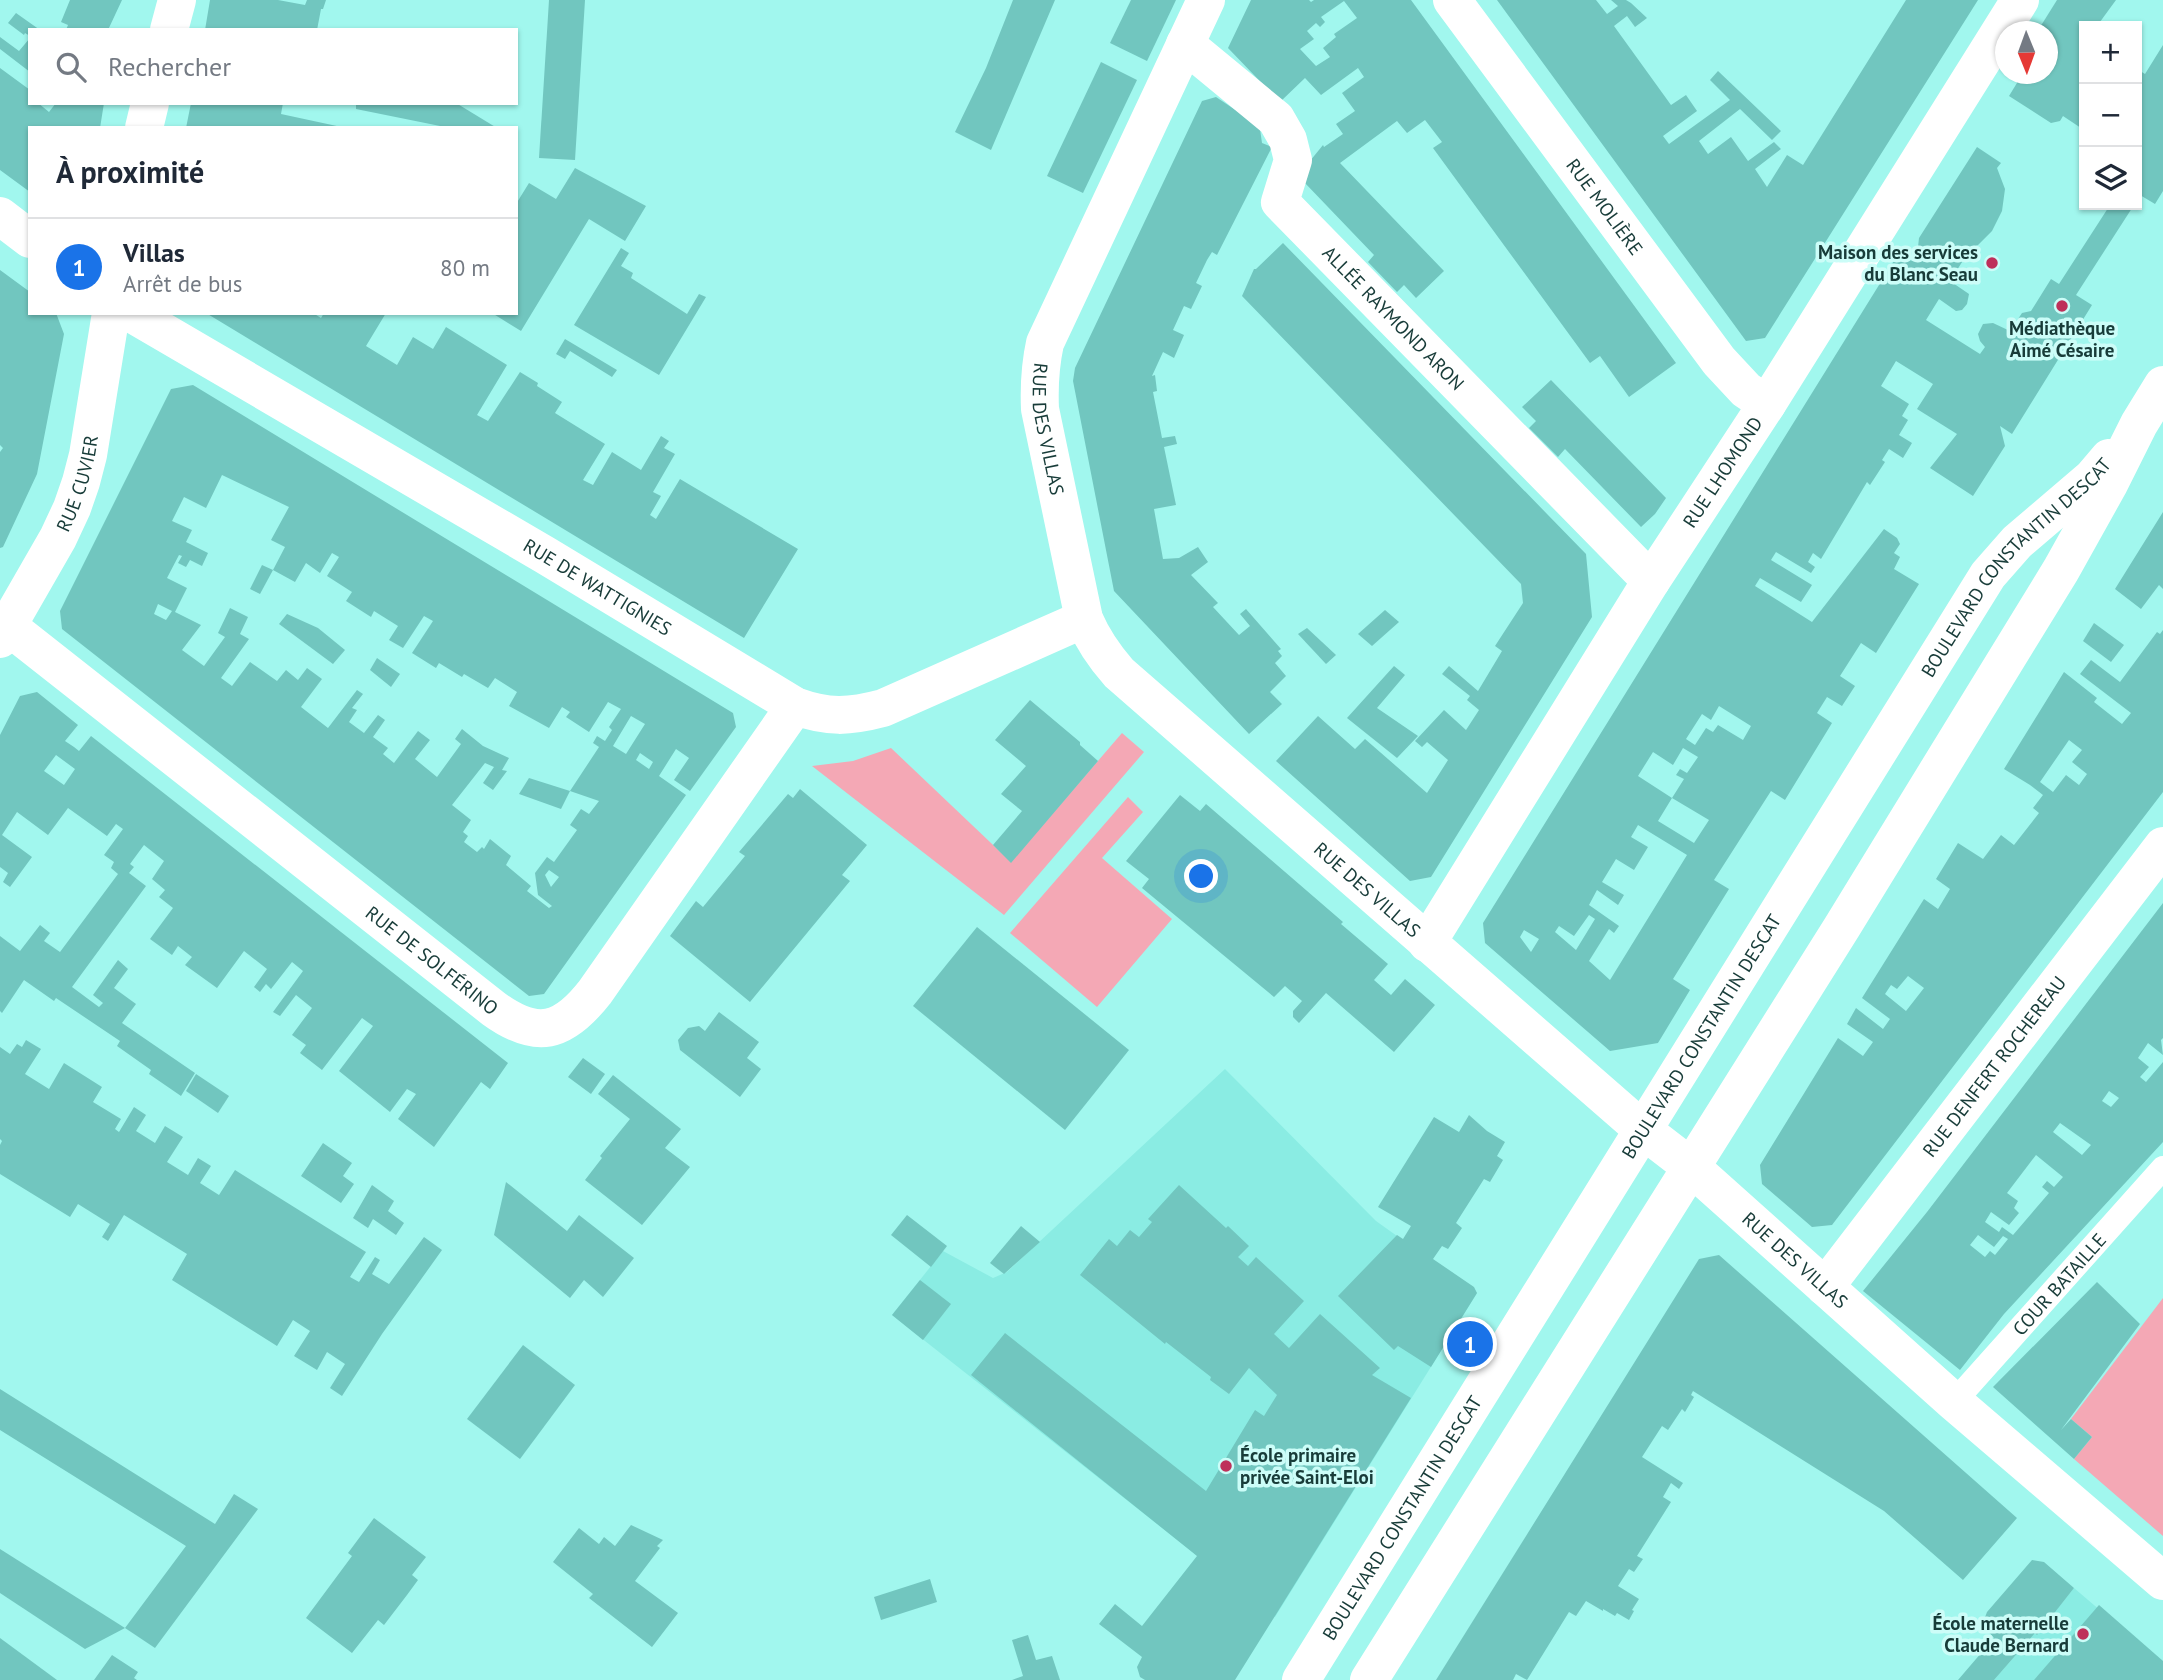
<!DOCTYPE html>
<html lang="fr">
<meta charset="utf-8">
<style>
:root{--surface:#fff;--page:#f2f2f3;--text:#1f2937;--muted:#747a83;--line:#e0e1e3;--accent:#1a73e8}
body{margin:0;font-family:"PT Sans",sans-serif;background:var(--page);color:var(--text)}
.controls{position:absolute;right:21px;top:21px;display:grid;overflow:hidden;border-radius:0px;box-shadow:0 2px 5px #0004}
.controls button{width:63px;height:63px;display:grid;place-items:center;padding:0;border:0;border-bottom:2px solid var(--line);background:var(--surface);color:var(--text);font:35px sans-serif}
.compass{position:absolute;left:1995px;top:21px;width:63px;height:63px;border-radius:50%;background:var(--surface);box-shadow:0 2px 5px #0004;rotate:179deg}
.you{position:absolute;left:1202px;top:877px;width:24px;height:24px;margin:-18px;border:5px solid #fff;border-radius:50%;background:#1a73e8;box-shadow:0 0 0 10px #1a73e833}
.badge{display:grid;place-items:center;width:46px;height:46px;border-radius:50%;background:var(--accent);color:#fff;font-size:23px;font-weight:700}
.pin{position:absolute;translate:-50% -50%;border:4px solid #fff;box-shadow:0 2px 7px #0006}
.list{margin:0;padding:0;list-style:none}
h2{display:flex;justify-content:space-between;align-items:center;height:91px;margin:0;padding:0 28px;font-size:30px}
h2 small{font-size:23px;font-weight:400;color:var(--muted)}
.list li{display:grid;grid-template-columns:46px 1fr auto;gap:21px;align-items:center;box-sizing:border-box;height:98px;padding:0 28px;border-top:2px solid var(--line)}
.list b{display:block;font-size:26px;white-space:nowrap}
.list p{margin:0;font-size:23px;white-space:nowrap;color:var(--muted)}
.list em{font-size:23px;font-style:normal;color:var(--muted)}
.icon{flex:none;width:38px;height:38px;fill:none;stroke:currentColor;stroke-width:2;stroke-linecap:round;stroke-linejoin:round}
.map{position:relative;flex:none;width:2163px;height:1680px;overflow:hidden}
.search{position:absolute;background:var(--surface);box-shadow:0 2px 5px #0004;left:28px;top:28px;width:490px;height:77px;display:flex;align-items:center;gap:18px;box-sizing:border-box;padding:0 24px;border-radius:0px;color:var(--muted);font-size:26px}
.panel{position:absolute;background:var(--surface);box-shadow:0 2px 5px #0004;left:28px;top:126px;width:490px;height:189px;border-radius:0px}
.map>svg:first-child{display:block}
.built{fill:#8aece3}
.green{fill:#f4a8b5}
.building{fill:#71c6bf;fill-rule:evenodd}
.lines{fill:none;stroke-linecap:round;stroke-linejoin:round}
.lane{stroke:#fff;stroke-width:24}
.street{stroke:#fff;stroke-width:38}
.secondary{stroke:#fff;stroke-width:38}
.poi-dot{fill:#be305a;stroke:#ccfdf8;stroke-width:2.5}
.labels{text-anchor:middle;dominant-baseline:central;stroke-width:7;stroke-linejoin:round;paint-order:stroke}
.street-label{font-size:19px;fill:#183c39;stroke:#ccfdf8}
.poi-label{font-size:19px;font-weight:bold;fill:#183c39;stroke:#ccfdf8;text-anchor:end}
</style>
<div class="map">
<svg width="2163" height="1680" viewBox="0 0 2163 1680">
<rect width="100%" height="100%" fill="#a1f7ee"/>
<g class="built">
<polygon points="1225,1069 1376,1221 1477,1293 1275,1617 892,1315 943,1251 993,1278 1007,1272"/>
<polygon points="2074,1588 2163,1664 2163,1680 1994,1680 2035,1633 2037,1634"/>
</g>
<g class="green">
<polygon points="1122,733 1144,752 1004,915 812,766 853,761 891,748 1011,862"/>
<polygon points="1128,797 1143,812 1102,858 1172,919 1097,1007 1010,933"/>
<polygon points="2163,1298 2163,1536 2074,1459 2092,1437 2071,1419"/>
</g>
<g class="building">
<polygon points="70,0 122,0 108,30 66,30 68,25 61,22"/>
<polygon points="210,0 278,0 305,5 307,0 326,0 323,9 321,9 317,30 205,30"/>
<polygon points="549,0 585,0 575,160 539,158"/>
<polygon points="1013,0 1055,0 991,150 955,132 986,68"/>
<polygon points="1131,0 1176,0 1147,61 1110,43"/>
<path d="M1251 0H1309L1311 2 1314 0H1411L1676 363 1629 397 1600 356 1590 363 1433 148 1442 142 1425 120 1407 133 1397 121 1340 163 1444 271 1416 298 1404 285 1397 292 1368 262 1374 255 1304 182 1310 161 1323 145 1324 147 1343 134 1336 124 1355 111 1342 93 1364 77 1358 68 1321 95 1305 78 1280 102 1228 48ZM1344 1 1357 18 1334 34 1336 37 1323 48 1330 57 1316 66 1300 49 1314 39 1307 31 1316 23 1320 27 1325 22 1321 17Z"/>
<polygon points="1497,0 1596,0 1607,14 1618,6 1611,0 1626,0 1631,3 1647,18 1635,27 1627,16 1614,26 1671,105 1686,95 1697,111 1663,136 1669,144 1730,100 1710,80 1718,71 1781,131 1772,140 1740,109 1699,141 1708,154 1731,137 1748,161 1774,142 1781,149 1755,169 1767,187 1787,155 1803,165 1906,0 1978,0 1765,338 1746,341"/>
<polygon points="2057,0 2116,0 2097,26 2084,26 2084,130 2063,116 2060,121 2051,123 2009,96 2020,78 2014,74 2048,74 2048,32 2037,32"/>
<polygon points="16,13 40,30 30,30 30,36 25,33 24,35 8,23"/>
<polygon points="0,37 19,51 30,38 30,72 0,49"/>
<polygon points="2163,45 2163,191 2155,204 2140,195 2137,200 2137,69 2145,74"/>
<polygon points="1101,62 1137,80 1083,193 1047,176"/>
<polygon points="0,68 30,90 30,103 38,103 49,112 56,103 104,103 100,128 30,128 30,192 0,170"/>
<polygon points="1216,97 1255,123 1260,129 1262,143 1272,147 1217,255 1212,252 1207,260 1196,283 1202,286 1191,309 1184,306 1173,330 1184,335 1174,358 1163,352 1152,376 1155,375 1157,391 1153,392 1162,438 1175,436 1177,444 1164,447 1176,505 1154,509 1163,559 1179,558 1198,547 1208,562 1191,575 1218,603 1213,607 1239,635 1250,626 1240,614 1246,609 1281,649 1278,651 1282,656 1275,663 1286,676 1270,692 1282,704 1249,734 1114,591 1073,381 1075,368 1202,101"/>
<polygon points="191,103 283,103 281,114 346,128 186,128"/>
<polygon points="356,103 456,103 497,128 450,128 356,109"/>
<path d="M1977 147 2001 163 1997 168 2005 189 2002 211 1992 231 1978 245 1971 248 1950 281 1969 294 1967 304 1962 310 1956 311 1939 299 1926 320 1980 354 1985 347 1980 341 1978 334 1983 324 1993 323 2010 331 2022 313 2031 311 2051 279 2059 284 2110 205H2134L2076 295 2092 305 2012 434 2000 426 2005 446 1973 496 1930 468 1957 434 1917 409 1933 384 1896 361 1881 386 1909 404 1902 416 1908 420 1899 435 1912 443 1903 458 1889 449 1882 460 1885 462 1870 485 1867 482 1821 559 1813 553 1808 562 1815 567 1811 573 1776 552 1771 560 1812 585 1801 602 1760 578 1755 586 1812 622 1884 529 1897 538 1900 544 1894 553 1900 557 1894 569 1919 584 1876 653 1861 643 1840 676 1855 686 1842 706 1827 697 1817 713 1832 723 1785 800 1771 791 1714 880 1729 889 1673 979 1690 990 1658 1043 1610 1051 1485 943 1483 923 1897 256 1913 261 1915 258 1920 262 1925 255 1918 247 1919 238ZM1719 706 1751 726 1743 740 1718 725 1713 732 1706 728 1695 745 1686 739 1702 714 1711 720ZM1683 748 1698 757 1687 773 1680 769 1676 775 1684 779 1672 798 1709 820 1694 843 1658 821 1672 798 1638 776 1653 752 1673 765ZM1638 825 1687 855 1610 980 1589 961 1609 929 1614 933 1619 926 1589 905 1597 890 1618 905 1624 895 1602 882 1616 859 1634 870 1648 847 1631 837ZM1589 915 1595 919 1576 950 1555 932 1559 926 1574 936ZM1524 930 1539 939 1531 952 1520 937Z"/>
<polygon points="575,168 646,206 625,241 589,219 521,331 492,313 516,313 516,204 529,183 556,199"/>
<polygon points="1283,243 1586,554 1592,617 1431,877 1410,881 1276,761 1318,716 1355,749 1365,739 1427,793 1448,760 1427,742 1422,747 1415,741 1444,710 1466,730 1479,710 1467,700 1470,696 1442,674 1449,666 1478,691 1502,651 1495,646 1523,603 1521,584 1242,296 1254,269 1256,269"/>
<polygon points="621,248 629,253 621,266 633,273 631,278 687,314 699,294 706,297 659,375 574,325"/>
<polygon points="0,270 30,292 30,313 56,313 64,334 37,474 3,547 0,548 0,452 3,448 0,445"/>
<polygon points="206,313 313,313 321,318 324,313 386,313 366,346 397,365 413,337 433,349 446,327 507,365 477,415 488,421 520,372 538,383 537,386 562,402 555,413 605,444 583,480 593,485 612,452 641,470 661,436 669,441 664,448 675,454 653,492 661,496 650,515 656,519 680,479 798,549 744,638"/>
<polygon points="565,339 617,370 612,377 570,351 565,359 556,354"/>
<polygon points="1551,380 1666,498 1655,514 1641,527 1565,449 1558,457 1529,428 1536,421 1522,407"/>
<path d="M193 385 733 713 736 727 690 791 674 780 689 758 676 749 659 776 686 795 544 994 529 996 62 629 60 611 171 389ZM222 475 289 507 271 540 285 547 273 570 295 582 306 563 320 573 332 553 339 557 327 576 352 592 346 601 371 617 374 611 398 626 389 640 403 648 424 616 433 621 412 653 436 668 439 663 462 677 464 674 488 688 495 678 517 692 509 706 549 728 562 707 570 712 566 717 589 732 608 702 621 709 609 727 612 730 605 741 597 736 593 743 599 747 570 791 599 801 589 814 581 809 570 825 577 830 554 862 547 857 535 873 538 895 552 906 549 908 527 891 531 886 506 865 511 856 490 839 484 849 482 847 477 852 464 842 468 836 463 832 471 820 452 805 485 763 494 767 483 783 493 790 507 771 502 770 509 758 483 746 462 729 455 739 461 744 437 777 415 759 430 740 418 731 394 763 383 754 388 748 373 737 385 720 378 715 364 733 349 722 357 710 352 708 363 694 357 690 328 728 301 707 322 679 307 668 298 680 286 670 277 681 250 662 232 686 221 678 249 639 240 634 248 617 230 608 218 633 225 637 204 666 182 650 201 625 175 612 187 588 167 578 179 555 182 556 178 563 186 567 190 560 202 566 208 553 186 542 192 530 172 521 184 497 206 508ZM158 604 172 611 166 620 154 614ZM631 716 645 724 626 754 613 746ZM640 753 653 762 649 769 636 760ZM549 870 559 877 551 887 545 875Z"/>
<polygon points="2163,512 2163,589 2159,585 2141,609 2115,589"/>
<polygon points="262,565 273,570 260,594 250,589"/>
<polygon points="1385,610 1399,622 1372,646 1358,634"/>
<polygon points="287,614 318,628 345,650 333,664 279,624"/>
<polygon points="2094,623 2124,645 2111,662 2083,641"/>
<polygon points="1307,628 1336,655 1326,664 1298,634"/>
<path d="M2163 630V792L1832 1225 1812 1227 1762 1184 1760 1165 1838 1038 1863 1056 1873 1042 1847 1024 1856 1008 1883 1029 1890 1019 1862 998 1924 899 1938 909 1950 889 1936 879 1958 843 1983 859 2001 835 2014 845 2039 813 2033 808 2043 795 2030 785 2004 769 2064 672 2097 698 2094 702 2122 724 2131 713 2080 674 2091 660 2120 682 2157 632 2160 634ZM2069 740 2082 750 2072 762 2087 774 2079 785 2066 775 2053 792 2040 782ZM1908 976 1924 988 1906 1011 1885 994 1891 985 1897 989Z"/>
<polygon points="377,658 400,674 391,687 370,670"/>
<polygon points="1394,666 1405,675 1377,708 1418,736 1397,758 1347,718"/>
<path d="M37 692 78 725 65 741 74 747 79 751 91 736 508 1063 490 1089 481 1082 434 1147 398 1119 416 1094 407 1089 390 1112 339 1071 373 1026 362 1018 322 1070 300 1053 306 1045 292 1035 312 1008 296 995 280 1016 273 1012 303 971 292 962 271 989 266 984 260 992 254 987 267 969 244 951 217 988 185 965 192 957 178 946 172 955 150 939 173 908 159 897 165 890 152 879 164 861 144 845 130 864 134 867 129 873 146 886 72 987 99 1007 103 1003 93 995 118 960 128 969 114 988 136 1004 122 1023 195 1073 181 1096 149 1074 151 1070 117 1046 120 1041 56 998 54 1001 24 980 2 1013 0 1011V936L20 951 40 925 50 933 44 941 60 952 118 874 111 868 114 862 104 855 123 829 116 824 107 836 68 808 48 835 17 812 2 835 32 857 10 887 3 882 8 873 0 867V735L20 696ZM56 755 75 769 64 785 44 771Z"/>
<polygon points="1030,700 1080,742 1080,745 1098,761 1011,863 993,845 1022,811 1001,794 1026,766 995,740"/>
<polygon points="529,778 570,791 561,809 519,794"/>
<polygon points="800,789 867,845 842,875 850,881 750,1002 670,936 696,901 703,907 745,856 739,852 788,794 793,798"/>
<polygon points="1180,795 1200,811 1206,804 1343,922 1341,924 1388,964 1374,980 1391,995 1405,979 1435,1005 1394,1052 1326,993 1299,1023 1293,1017 1293,1011 1302,1001 1285,986 1274,997 1142,888 1149,879 1126,861"/>
<path d="M2163 903V1038L2161 1040 2163 1055 2148 1043 2138 1058 2149 1067 2140 1077 2146 1082 2163 1062V1142L2004 1314 1960 1370 1863 1291 1927 1212ZM2109 1091 2119 1098 2111 1107 2102 1101ZM2060 1123 2091 1145 2082 1155 2053 1132ZM2036 1155 2063 1177 2054 1187 2047 1181 2042 1187 2049 1193 2013 1235 2002 1227 1999 1232 1985 1222 1991 1212 2009 1225 2019 1213 2014 1208 2018 1201 2007 1193ZM1978 1235 1994 1247 2003 1236 2008 1239 1995 1255 1990 1251 1985 1257 1970 1245Z"/>
<polygon points="977,927 1129,1050 1065,1130 913,1006"/>
<polygon points="719,1012 759,1042 747,1058 761,1069 740,1097 680,1050 678,1040 688,1028 699,1026 705,1031"/>
<polygon points="26,1040 41,1049 25,1074 49,1089 64,1063 102,1087 93,1102 121,1119 115,1129 119,1132 134,1107 146,1115 136,1131 155,1143 165,1126 183,1137 167,1162 188,1175 198,1158 211,1166 200,1183 219,1195 235,1170 366,1252 350,1277 359,1282 375,1257 380,1260 372,1274 389,1284 424,1237 442,1250 382,1334 342,1396 330,1388 345,1364 327,1352 317,1370 294,1356 310,1331 293,1320 277,1346 172,1280 187,1254 124,1215 108,1241 102,1237 110,1224 78,1204 70,1217 0,1174 0,1145 2,1141 0,1139 0,1047 10,1054 17,1044 22,1047"/>
<polygon points="583,1058 605,1074 591,1094 568,1077"/>
<polygon points="196,1074 229,1096 218,1113 186,1091"/>
<polygon points="613,1075 681,1129 665,1148 690,1167 642,1225 585,1180 602,1158 600,1156 630,1119 598,1094"/>
<polygon points="1469,1115 1487,1131 1505,1142 1497,1156 1503,1160 1490,1182 1484,1179 1456,1223 1462,1228 1448,1249 1442,1246 1433,1259 1474,1287 1477,1293 1431,1367 1398,1346 1394,1350 1338,1296 1397,1235 1403,1239 1411,1226 1378,1207 1434,1117 1459,1132"/>
<polygon points="323,1143 352,1163 343,1176 354,1184 341,1203 301,1176"/>
<polygon points="506,1182 567,1231 579,1215 634,1258 603,1297 584,1280 570,1298 494,1235"/>
<polygon points="372,1185 394,1201 388,1211 404,1223 396,1235 373,1219 368,1228 353,1218"/>
<polygon points="1179,1185 1226,1228 1228,1226 1249,1246 1238,1257 1248,1266 1256,1257 1304,1301 1274,1334 1289,1348 1320,1314 1380,1368 1372,1375 1411,1398 1235,1680 1145,1680 1140,1677 1137,1667 1142,1657 1099,1624 1115,1604 1142,1626 1197,1556 971,1375 1005,1333 1206,1491 1255,1410 1264,1416 1277,1395 1249,1368 1229,1394 1210,1380 1211,1377 1166,1342 1165,1344 1080,1275 1109,1239 1117,1246 1130,1230 1139,1237 1152,1222 1148,1219"/>
<polygon points="907,1215 947,1246 931,1267 891,1235"/>
<polygon points="1021,1226 1040,1242 1004,1274 990,1263"/>
<polygon points="1719,1255 2017,1518 1963,1580 1884,1511 1693,1391 1691,1395 1694,1397 1685,1412 1682,1409 1668,1430 1662,1426 1642,1457 1683,1483 1679,1489 1671,1483 1663,1497 1671,1502 1637,1556 1643,1559 1634,1572 1629,1569 1618,1586 1639,1599 1632,1610 1634,1611 1629,1620 1617,1613 1615,1616 1603,1609 1603,1611 1586,1601 1576,1616 1569,1612 1527,1680 1516,1674 1513,1680 1436,1680 1699,1259"/>
<polygon points="920,1280 951,1304 923,1340 892,1315"/>
<polygon points="2097,1282 2140,1324 2061,1430 2071,1419 2092,1437 2074,1459 1993,1387"/>
<polygon points="523,1345 575,1385 520,1459 467,1419"/>
<polygon points="0,1389 215,1524 234,1494 258,1509 155,1648 125,1628 186,1546 0,1430"/>
<polygon points="374,1518 426,1557 412,1575 418,1580 407,1595 384,1625 378,1620 352,1653 306,1618 352,1556 348,1553"/>
<polygon points="631,1525 663,1540 657,1546 660,1548 635,1581 678,1613 652,1647 589,1598 593,1594 553,1562 579,1528 599,1544 604,1537 615,1546"/>
<polygon points="0,1549 125,1628 85,1649 0,1593"/>
<polygon points="2032,1560 2044,1562 2074,1588 2037,1635 2035,1633 1994,1680 1958,1680 1994,1638 1986,1629 1984,1620 1987,1612"/>
<polygon points="930,1579 937,1602 881,1620 874,1597"/>
<polygon points="2099,1605 2163,1661 2163,1680 2034,1680"/>
<polygon points="1028,1635 1036,1660 1052,1656 1060,1680 1012,1680 1023,1676 1012,1640"/>
<polygon points="0,1638 57,1680 0,1680"/>
<polygon points="112,1655 138,1672 134,1678 137,1680 94,1680"/>
</g>
<g class="lines">
<path class="lane" id="s1" d="M1954 1402 2163 1168"/>
<g class="street">
<path id="s2" d="M1206 0 1045 343C1040 366 1039 386 1040 409L1084 619C1093 640 1104 656 1119 673L1643 1130 1691 1167 1954 1402 2163 1581"/>
<path id="s3" d="M1452 0 1719 361 1746 390 1767 404"/>
<path id="s4" d="M1185 44 1276 119 1288 140 1293 160 1280 202 1651 581"/>
<polyline points="0,216 30,239"/>
<path id="s5" d="M131 313 545 555 795 706C828 718 849 717 883 708L1084 619"/>
<path id="s6" d="M0 620 494 1009C537 1040 563 1033 595 992L795 706"/>
<path id="s7" d="M1427 943 1651 581 1767 404 2020 0"/>
<path id="s8" d="M1825 1287 2163 846"/>
</g>
<g class="secondary">
<polyline points="169,30 177,0"/>
<polyline points="144,128 150,103"/>
<path id="s9" d="M0 639 58 538 72 508 81 482 88 455 111 313"/>
<path id="s10" d="M1301 1680 1988 575 2017 542 2092 478 2109 458"/>
<polyline points="1369,1680 1842,927 2061,570 2109,484 2139,424 2163,385"/>
</g>
</g>
<g class="poi-dot">
<circle cx="1992" cy="263" r="7"/>
<circle cx="2062" cy="306" r="7"/>
<circle cx="1226" cy="1466" r="7"/>
<circle cx="2083" cy="1634" r="7"/>
</g>
<g class="labels">
<g class="street-label">
<text stroke="none"><textPath href="#s3" startOffset="257">RUE MOLIÈRE</textPath></text>
<text stroke="none"><textPath href="#s4" startOffset="369">ALLÉE RAYMOND ARON</textPath></text>
<text stroke="none"><textPath href="#s2" startOffset="466">RUE DES VILLAS</textPath></text>
<text stroke="none"><textPath href="#s7" startOffset="556">RUE LHOMOND</textPath></text>
<text stroke="none"><textPath href="#s9" startOffset="175">RUE CUVIER</textPath></text>
<text stroke="none"><textPath href="#s10" startOffset="1325">BOULEVARD CONSTANTIN DESCAT</textPath></text>
<text stroke="none"><textPath href="#s5" startOffset="541">RUE DE WATTIGNIES</textPath></text>
<text stroke="none"><textPath href="#s2" startOffset="1054">RUE DES VILLAS</textPath></text>
<text stroke="none"><textPath href="#s6" startOffset="550">RUE DE SOLFÉRINO</textPath></text>
<text stroke="none"><textPath href="#s10" startOffset="758">BOULEVARD CONSTANTIN DESCAT</textPath></text>
<text stroke="none"><textPath href="#s8" startOffset="278">RUE DENFERT ROCHEREAU</textPath></text>
<text stroke="none"><textPath href="#s2" startOffset="1620">RUE DES VILLAS</textPath></text>
<text stroke="none"><textPath href="#s1" startOffset="158">COUR BATAILLE</textPath></text>
<text stroke="none"><textPath href="#s10" startOffset="191">BOULEVARD CONSTANTIN DESCAT</textPath></text>
</g>
<g class="poi-label">
<text x="1978" y="252">Maison des services<tspan x="1978" dy="22">du Blanc Seau</tspan></text>
<text x="2062" y="328" text-anchor="middle">Médiathèque<tspan x="2062" dy="22">Aimé Césaire</tspan></text>
<text x="1240" y="1455" text-anchor="start">École primaire<tspan x="1240" dy="22">privée Saint-Eloi</tspan></text>
<text x="2069" y="1623">École maternelle<tspan x="2069" dy="22">Claude Bernard</tspan></text>
</g>
</g>
</svg>
<div class="controls">
<button>+</button>
<button>−</button>
<button><svg class="icon" aria-label="layers" viewBox="0 0 24 24"><path d="M12 4l9 5-9 5-9-5zM3 14l9 5 9-5"/></svg></button>
</div>
<svg class="compass" viewBox="-18 -18 36 36"><path d="M0-13l5 13h-10z" fill="#e53935"/><path d="M0 13l5-13h-10z" fill="#747a83"/></svg>
<div class="you"></div>
<div class="pin badge" style="left:1470px;top:1344px">1</div>
<div class="search"><svg class="icon" aria-label="search" viewBox="0 0 24 24"><circle cx="10" cy="10" r="6"/><path d="M15 15l6 6"/></svg>Rechercher</div>
<section class="panel">
<h2>À proximité<small></small></h2>
<ul class="list">
<li><span class="badge">1</span><div><b>Villas</b><p>Arrêt de bus</p></div><em>80 m</em></li>
</ul>
</section>
</div>
